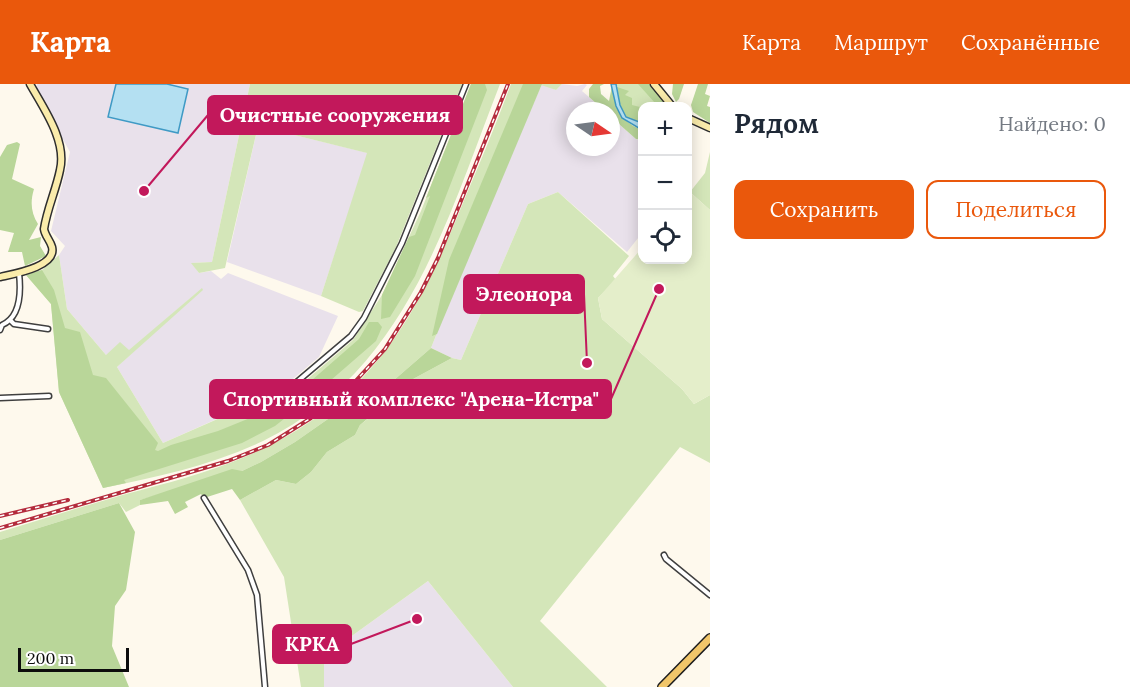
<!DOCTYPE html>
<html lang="ru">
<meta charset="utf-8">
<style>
:root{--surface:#fff;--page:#f6f6f7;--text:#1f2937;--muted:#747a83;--line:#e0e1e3;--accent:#ea580c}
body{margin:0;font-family:Lora,serif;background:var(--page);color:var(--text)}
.controls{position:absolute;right:18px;top:18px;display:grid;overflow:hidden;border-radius:12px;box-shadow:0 3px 15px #0003}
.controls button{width:54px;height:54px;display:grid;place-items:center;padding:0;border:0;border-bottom:2px solid var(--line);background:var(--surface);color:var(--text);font:30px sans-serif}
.compass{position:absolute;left:566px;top:18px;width:54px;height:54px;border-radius:50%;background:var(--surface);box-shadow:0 3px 15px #0003;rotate:103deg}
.scale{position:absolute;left:18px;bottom:15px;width:111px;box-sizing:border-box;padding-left:6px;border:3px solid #0c0c0c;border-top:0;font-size:16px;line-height:21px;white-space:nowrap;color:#0c0c0c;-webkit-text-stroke:4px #fff;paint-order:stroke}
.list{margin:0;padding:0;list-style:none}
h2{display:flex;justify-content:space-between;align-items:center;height:78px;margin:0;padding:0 24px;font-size:26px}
h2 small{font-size:20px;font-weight:400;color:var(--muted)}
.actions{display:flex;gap:12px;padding:18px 24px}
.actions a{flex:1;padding:14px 0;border:2px solid var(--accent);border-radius:12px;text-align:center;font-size:21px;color:var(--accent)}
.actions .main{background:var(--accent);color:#fff}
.icon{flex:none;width:33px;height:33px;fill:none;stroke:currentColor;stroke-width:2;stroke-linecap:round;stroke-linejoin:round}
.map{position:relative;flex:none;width:710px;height:603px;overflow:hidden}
header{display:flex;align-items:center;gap:36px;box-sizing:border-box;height:84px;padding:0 30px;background:var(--accent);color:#fff}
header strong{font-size:28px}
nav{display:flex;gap:33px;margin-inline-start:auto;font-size:21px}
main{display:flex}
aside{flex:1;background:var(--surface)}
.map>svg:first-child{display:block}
.industrial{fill:#e9e1eb}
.green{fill:#d4e6b9}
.forest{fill:#b9d699}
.pitch{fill:#e4eeca}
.water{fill:#b4e0f2;stroke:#3f9ac5;stroke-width:1.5}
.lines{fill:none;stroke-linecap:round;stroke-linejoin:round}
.street-casing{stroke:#3f3f3f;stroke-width:7}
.secondary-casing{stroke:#2e2e2e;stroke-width:9}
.primary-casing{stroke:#1d1d1d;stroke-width:10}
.street{stroke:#fff;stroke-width:4}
.secondary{stroke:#faecab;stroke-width:6}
.primary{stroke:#f1c66a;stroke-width:7}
.rail-casing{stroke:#b42c3d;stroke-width:4}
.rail{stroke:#fff;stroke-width:1.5;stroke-dasharray:4.5;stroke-linecap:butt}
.leader{fill:none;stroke:#c2185b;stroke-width:2}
.callout-dot{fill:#c2185b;stroke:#fff;stroke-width:2}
.callout{fill:#c2185b;stroke:#c2185b;stroke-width:2}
.callout-label{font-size:20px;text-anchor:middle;font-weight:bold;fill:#fff}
</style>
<header>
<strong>Карта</strong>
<nav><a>Карта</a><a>Маршрут</a><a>Сохранённые</a></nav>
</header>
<main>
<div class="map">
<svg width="710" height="603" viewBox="0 0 710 603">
<rect width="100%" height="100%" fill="#fef9ed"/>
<g class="industrial">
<polygon points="37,0 250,0 212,178 192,179 199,189 211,187 221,195 228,189 338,232 319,273 269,315 245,326 237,326 163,359 117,283 201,205 129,267 106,271 67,225 59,171 65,162 51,147 70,68 36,7"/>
<polygon points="542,0 556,6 562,0 577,2 585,0 587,1 582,7 605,27 575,27 575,63 611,63 611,33 636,55 642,58 642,149 627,168 558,108 528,120 461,276 452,274 431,264 484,131"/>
<polygon points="258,42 368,69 321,212 227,178"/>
<polygon points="428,497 513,603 324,603 324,572"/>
</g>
<g class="green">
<polygon points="250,0 462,0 396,163 363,227 359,228 321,212 367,69 258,42 225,184 199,189 191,179 212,178"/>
<path d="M471 0H500C447 136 406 288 263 357 213 381 157 393 103 404L59 308 51 220 26 191 42 186 59 171 67 225 106 271 120 258 129 266 202 204 203 206 117 283 163 359 238 326 246 333 297 304 353 256 382 211 421 127Z"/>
<path d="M511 0H562L556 6 541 1 484 131 431 264 371 316 348 321 295 358 261 378 242 387 140 416V421L126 428 119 419 0 456V448C42 435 84 422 126 410 167 399 208 389 247 372 372 318 417 233 465 114 481 76 497 38 511 0Z"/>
<polygon points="616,0 650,0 668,22 642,22 642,39 638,38"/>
<polygon points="710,68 710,126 690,108 705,89"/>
<polygon points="558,108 629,172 613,192 616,196 598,214 602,235 682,305 694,320 710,311 710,379 680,363 540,537 607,603 513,603 428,497 324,572 324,603 301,603 284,493 240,416 276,396 296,400 311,388 327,368 355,351 360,341 398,311 402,301 452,274 461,276 528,120"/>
</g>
<g class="forest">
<polygon points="471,0 485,0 487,6 415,192 390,233 381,235 382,211 409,153 415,151 430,112 426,114"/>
<polygon points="523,0 542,0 437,250 432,252 449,176"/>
<path d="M593 0H604L600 2 601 10 609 17 612 2C619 24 617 36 642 46V56L636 55 611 33V27H605L589 13V5Z"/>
<polygon points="638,0 650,0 668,22 653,22 655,19"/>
<polygon points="673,0 684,0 679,15 676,18 672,10"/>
<polygon points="698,0 708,0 705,10 710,12 707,22 710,23 710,39 693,28 691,21"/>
<polygon points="617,3 629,7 625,11 632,14 632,21 640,23 646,20 651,22 642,22 642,39 626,33 620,21"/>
<path d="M17 58 20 60 12 95 34 105C30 118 31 129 38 140L29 156 41 153 40 162 46 172 25 182 22 168H8L14 149 0 146V73L7 61Z"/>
<polygon points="42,186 54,206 65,244 80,248 93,291 106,294 158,359 155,366 158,367 171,361 218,347 250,334 296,310 359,255 369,238 378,238 382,243 376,257 308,316 275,342 242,359 124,396 126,399 103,404 59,308 51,220 26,191"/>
<polygon points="431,264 452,274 402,301 382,331 372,331 360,341 355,351 327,368 311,388 296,400 276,396 240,416 232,405 204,414 201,410 185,418 188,423 175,430 168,417 140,421 140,416 232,385 242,387 261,378 295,358 348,321 371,316"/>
<polygon points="119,419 135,448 126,506 115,522 112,562 129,603 0,603 0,456"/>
</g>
<polygon class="pitch" points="690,108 710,126 710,311 694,320 682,305 602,235 598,214 642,164 642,176 688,176 688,111"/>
<g class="water">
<polygon points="116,0 167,0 188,5 178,49 108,33"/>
<polygon points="611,0 616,0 620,21 626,33 642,39 642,46 622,34 616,22"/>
</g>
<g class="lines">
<g class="street-casing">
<g id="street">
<polyline points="11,237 14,240 48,245"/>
<path d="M0 246 2 241C21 233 21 207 19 189"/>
<polyline points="0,314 49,312"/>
<polyline points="247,329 292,302 351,252 364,234 402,159 466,0"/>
<polyline points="204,414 248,486 257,511 265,603"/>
<polyline points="664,471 666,475 710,511"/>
</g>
</g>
<g class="secondary-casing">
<g id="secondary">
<polyline points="654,0 672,22"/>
<polyline points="688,34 710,44"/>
<path d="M0 193C13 190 57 183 52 163 50 156 45 152 44 145 47 125 56 106 60 86 67 57 44 25 30 0"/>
</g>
</g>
<g class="primary-casing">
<polyline id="primary" points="662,603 710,554"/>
</g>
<use href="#street" class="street"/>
<use href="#secondary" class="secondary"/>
<use href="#primary" class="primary"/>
<g class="rail-casing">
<g id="rail">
<polyline points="0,432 68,416"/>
<polyline points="0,444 228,377 268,361 311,334 330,320 351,302 385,265 421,208 438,174 508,0"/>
</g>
</g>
<use href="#rail" class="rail"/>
</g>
<path class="leader" d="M144 107L208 31M587 279L584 210M659 205L611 315M417 535L351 560"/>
<g class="callout-dot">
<circle cx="144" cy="107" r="6"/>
<circle cx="587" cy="279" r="6"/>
<circle cx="659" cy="205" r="6"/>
<circle cx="417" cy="535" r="6"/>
</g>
<g class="callout">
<rect x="208" y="12" width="254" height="38" rx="6"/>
<rect x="464" y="191" width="120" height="38" rx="6"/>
<rect x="210" y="296" width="401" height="38" rx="6"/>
<rect x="273" y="541" width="78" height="38" rx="6"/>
</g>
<g class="callout-label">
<text x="335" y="38">Очистные сооружения</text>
<text x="524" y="217">Элеонора</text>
<text x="411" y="322">Спортивный комплекс "Арена-Истра"</text>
<text x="312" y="567">КРКА</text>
</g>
</svg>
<div class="controls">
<button>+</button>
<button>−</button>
<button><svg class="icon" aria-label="locate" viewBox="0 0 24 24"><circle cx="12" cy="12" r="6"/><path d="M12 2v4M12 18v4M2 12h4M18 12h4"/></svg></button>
</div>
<svg class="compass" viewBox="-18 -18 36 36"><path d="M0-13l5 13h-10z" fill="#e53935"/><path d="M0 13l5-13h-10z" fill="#747a83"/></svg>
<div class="scale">200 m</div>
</div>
<aside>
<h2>Рядом<small>Найдено: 0</small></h2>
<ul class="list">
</ul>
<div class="actions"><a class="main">Сохранить</a><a>Поделиться</a></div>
</aside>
</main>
